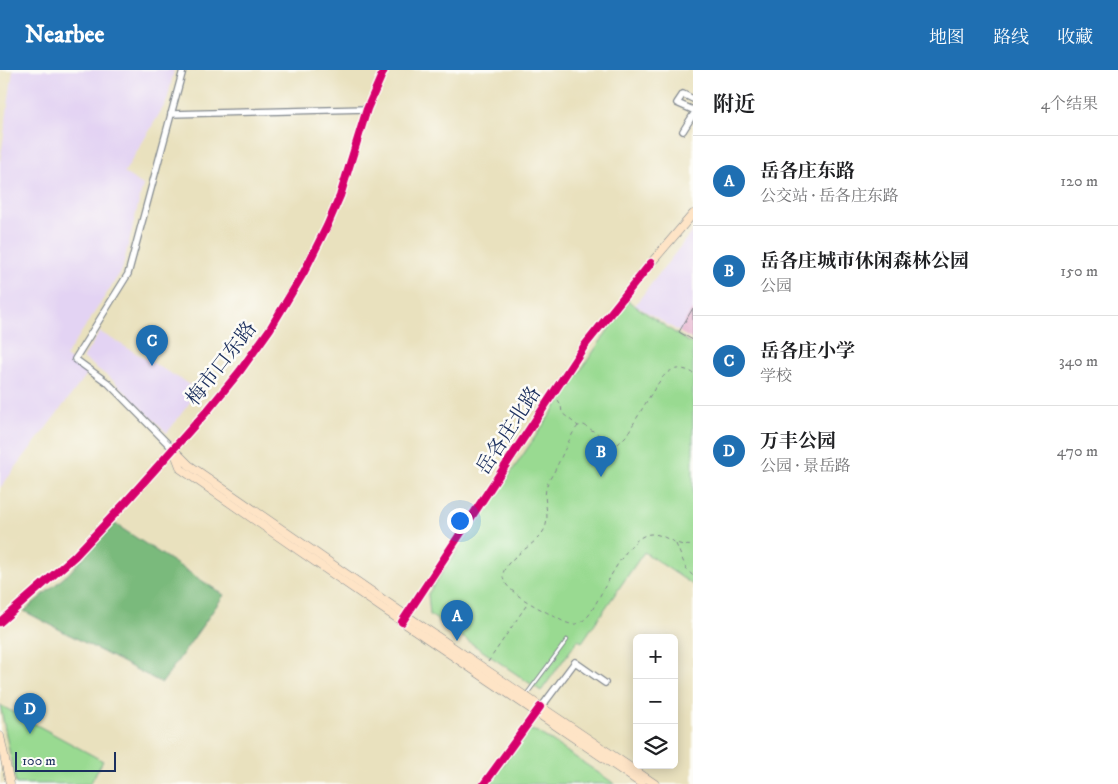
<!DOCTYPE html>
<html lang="zh">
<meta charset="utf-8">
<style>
:root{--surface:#fff;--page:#f2f2f2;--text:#202124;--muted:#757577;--line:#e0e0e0;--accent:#1f6fb2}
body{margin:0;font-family:"IM FELL DW Pica","Noto Serif SC",serif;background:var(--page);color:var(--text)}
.controls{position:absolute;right:15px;bottom:15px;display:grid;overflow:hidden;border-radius:8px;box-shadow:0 2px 12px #0003}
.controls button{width:45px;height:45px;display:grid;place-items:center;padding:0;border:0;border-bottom:1px solid var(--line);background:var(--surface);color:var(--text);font:25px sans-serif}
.scale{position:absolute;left:15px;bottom:12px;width:101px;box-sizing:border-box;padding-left:5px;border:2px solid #1b2f5e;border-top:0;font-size:14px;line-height:18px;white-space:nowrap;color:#1b2f5e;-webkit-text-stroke:4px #fdfcf7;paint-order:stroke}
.you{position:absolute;left:459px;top:450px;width:18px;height:18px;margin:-12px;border:4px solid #fff;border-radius:50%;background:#1a73e8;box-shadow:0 0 0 8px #1a73e833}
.badge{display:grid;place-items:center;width:32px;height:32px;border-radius:50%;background:var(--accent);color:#fff;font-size:16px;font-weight:700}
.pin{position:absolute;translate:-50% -41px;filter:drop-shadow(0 1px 2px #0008)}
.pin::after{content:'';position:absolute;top:26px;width:18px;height:15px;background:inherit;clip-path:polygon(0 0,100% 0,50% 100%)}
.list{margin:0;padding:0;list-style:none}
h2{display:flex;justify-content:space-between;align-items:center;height:65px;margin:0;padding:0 20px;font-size:21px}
h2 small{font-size:16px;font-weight:400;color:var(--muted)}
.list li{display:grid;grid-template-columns:32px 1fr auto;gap:15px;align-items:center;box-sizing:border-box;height:90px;padding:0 20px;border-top:1px solid var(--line)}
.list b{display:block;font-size:19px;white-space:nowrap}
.list p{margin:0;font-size:16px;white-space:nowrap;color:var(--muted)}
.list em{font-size:16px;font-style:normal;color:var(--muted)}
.icon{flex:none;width:28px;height:28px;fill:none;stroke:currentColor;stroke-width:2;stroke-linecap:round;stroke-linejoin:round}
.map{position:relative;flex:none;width:693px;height:714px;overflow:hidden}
header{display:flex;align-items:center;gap:30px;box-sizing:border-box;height:70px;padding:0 25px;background:var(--accent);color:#fff}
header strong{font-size:24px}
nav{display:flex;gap:28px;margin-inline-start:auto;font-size:18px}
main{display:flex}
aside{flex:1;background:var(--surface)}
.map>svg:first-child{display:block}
.built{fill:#e3d3f3}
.green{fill:#99da91;stroke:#5a8478}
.forest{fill:#7aba7b;stroke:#4a746c}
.building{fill:#e1a5c7}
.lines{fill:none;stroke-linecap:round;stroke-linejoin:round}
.lane-casing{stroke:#82888e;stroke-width:4.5}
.street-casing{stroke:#82888e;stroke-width:8}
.secondary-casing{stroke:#82888e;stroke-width:9}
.path{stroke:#82888e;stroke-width:1;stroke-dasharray:4 4;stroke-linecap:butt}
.lane{stroke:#fff;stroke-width:2.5}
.street{stroke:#fff;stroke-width:5.5}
.secondary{stroke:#fee4c6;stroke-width:8}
.cycleway-casing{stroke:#fdfcf7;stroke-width:11}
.cycleway{stroke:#d6006c;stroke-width:8}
.labels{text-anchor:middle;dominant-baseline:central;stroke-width:5;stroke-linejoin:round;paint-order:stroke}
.street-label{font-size:20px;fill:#1b2f5e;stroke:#fdfcf7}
</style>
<header>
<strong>Nearbee</strong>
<nav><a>地图</a><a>路线</a><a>收藏</a></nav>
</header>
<main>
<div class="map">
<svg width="693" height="714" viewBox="0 0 693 714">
<rect width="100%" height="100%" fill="#fdfcf7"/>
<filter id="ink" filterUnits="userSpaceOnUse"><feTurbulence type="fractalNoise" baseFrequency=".02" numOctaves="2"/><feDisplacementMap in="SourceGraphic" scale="10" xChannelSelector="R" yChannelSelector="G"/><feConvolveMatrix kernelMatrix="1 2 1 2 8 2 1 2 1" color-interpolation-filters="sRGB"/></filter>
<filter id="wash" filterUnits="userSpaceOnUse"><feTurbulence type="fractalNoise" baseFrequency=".0096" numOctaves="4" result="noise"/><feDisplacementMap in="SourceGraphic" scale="20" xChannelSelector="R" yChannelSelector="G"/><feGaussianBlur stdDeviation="1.12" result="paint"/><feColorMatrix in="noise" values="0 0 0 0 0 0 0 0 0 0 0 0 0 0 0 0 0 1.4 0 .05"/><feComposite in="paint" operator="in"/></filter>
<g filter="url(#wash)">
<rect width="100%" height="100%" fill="#e9e1be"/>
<g class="built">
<polygon points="13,0 174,0 167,31 124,103 143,115 122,200 66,286 88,303 0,418 0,93"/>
<polygon points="693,160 693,270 635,235"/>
<polygon points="100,262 199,320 167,363 114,311 83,288"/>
</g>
<g class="green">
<polygon points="628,231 693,275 693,515 644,482 582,572 578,570 541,621 430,545 428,524"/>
<polygon points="0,635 103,691 90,714 16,714"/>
<polygon points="529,660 538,662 615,714 489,714"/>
</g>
<polygon class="forest" points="115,454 224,525 162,613 24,541 68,504"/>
<g id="blocks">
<polygon class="building" points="693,238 693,270 679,262"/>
</g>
</g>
<g filter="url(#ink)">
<use href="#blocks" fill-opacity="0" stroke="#82888e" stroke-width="1"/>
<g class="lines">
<g class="lane-casing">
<polyline id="lane" points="526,625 567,570"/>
</g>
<g class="street-casing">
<g id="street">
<polyline points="693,29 683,24 677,33 693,40"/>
<polyline points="171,44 367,39"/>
<polyline points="683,61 693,45"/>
<polyline points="173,379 108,313 75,289 128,204 183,0"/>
<polyline points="484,714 575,592 605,613"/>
</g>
</g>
<g class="secondary-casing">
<g id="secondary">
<polyline points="173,379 189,395 407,546 655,714"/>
<polyline points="174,381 181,399 382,538 642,714"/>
<polyline points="405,548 585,275 651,193 693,144"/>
<polyline points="0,552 75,486 125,433 208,340 240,301 270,259 304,202 327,156 340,126 367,39 384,0"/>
<polyline points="0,666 10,714"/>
</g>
</g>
<g class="path">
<path d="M558 330 561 335 562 343 578 356 584 355 613 374H618L626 366C634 354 658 309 667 303 675 297 685 298 693 303"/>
<path d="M578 356 574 361C567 374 561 388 554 402 551 407 547 413 546 419 543 432 551 447 544 460 536 476 506 487 503 504 500 519 538 538 550 544 566 553 575 561 589 545 602 526 627 463 652 464 666 464 676 478 693 475"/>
<polyline points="676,474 686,498 693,506"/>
<polyline points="488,592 528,533"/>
</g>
<use href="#lane" class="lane"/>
<use href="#street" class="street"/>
<use href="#secondary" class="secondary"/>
<g class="cycleway-casing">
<g id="cycleway">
<polyline points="0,552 75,486 125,433 208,340 240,301 270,259 304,202 327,156 340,126 367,39 384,0"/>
<polyline points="402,552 585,275 651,193"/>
<polyline points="484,714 540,637"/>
</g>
</g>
<use href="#cycleway" class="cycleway"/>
</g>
</g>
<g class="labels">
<g class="street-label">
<text transform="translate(222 294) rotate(-52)">梅市口东路</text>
<text transform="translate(509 361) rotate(-57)">岳各庄北路</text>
</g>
</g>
</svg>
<div class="controls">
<button>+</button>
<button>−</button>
<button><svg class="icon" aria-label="layers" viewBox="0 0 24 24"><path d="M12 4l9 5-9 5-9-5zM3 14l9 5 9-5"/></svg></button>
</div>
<div class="scale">100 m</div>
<div class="you"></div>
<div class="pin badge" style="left:457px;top:571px">A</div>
<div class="pin badge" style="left:601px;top:407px">B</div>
<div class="pin badge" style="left:152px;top:296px">C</div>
<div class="pin badge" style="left:30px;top:664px">D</div>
</div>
<aside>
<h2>附近<small>4个结果</small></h2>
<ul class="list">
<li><span class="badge">A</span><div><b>岳各庄东路</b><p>公交站 · 岳各庄东路</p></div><em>120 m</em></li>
<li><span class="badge">B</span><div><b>岳各庄城市休闲森林公园</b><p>公园</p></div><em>150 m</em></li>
<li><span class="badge">C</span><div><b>岳各庄小学</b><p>学校</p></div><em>340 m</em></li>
<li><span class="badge">D</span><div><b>万丰公园</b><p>公园 · 景岳路</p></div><em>470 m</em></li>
</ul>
</aside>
</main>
